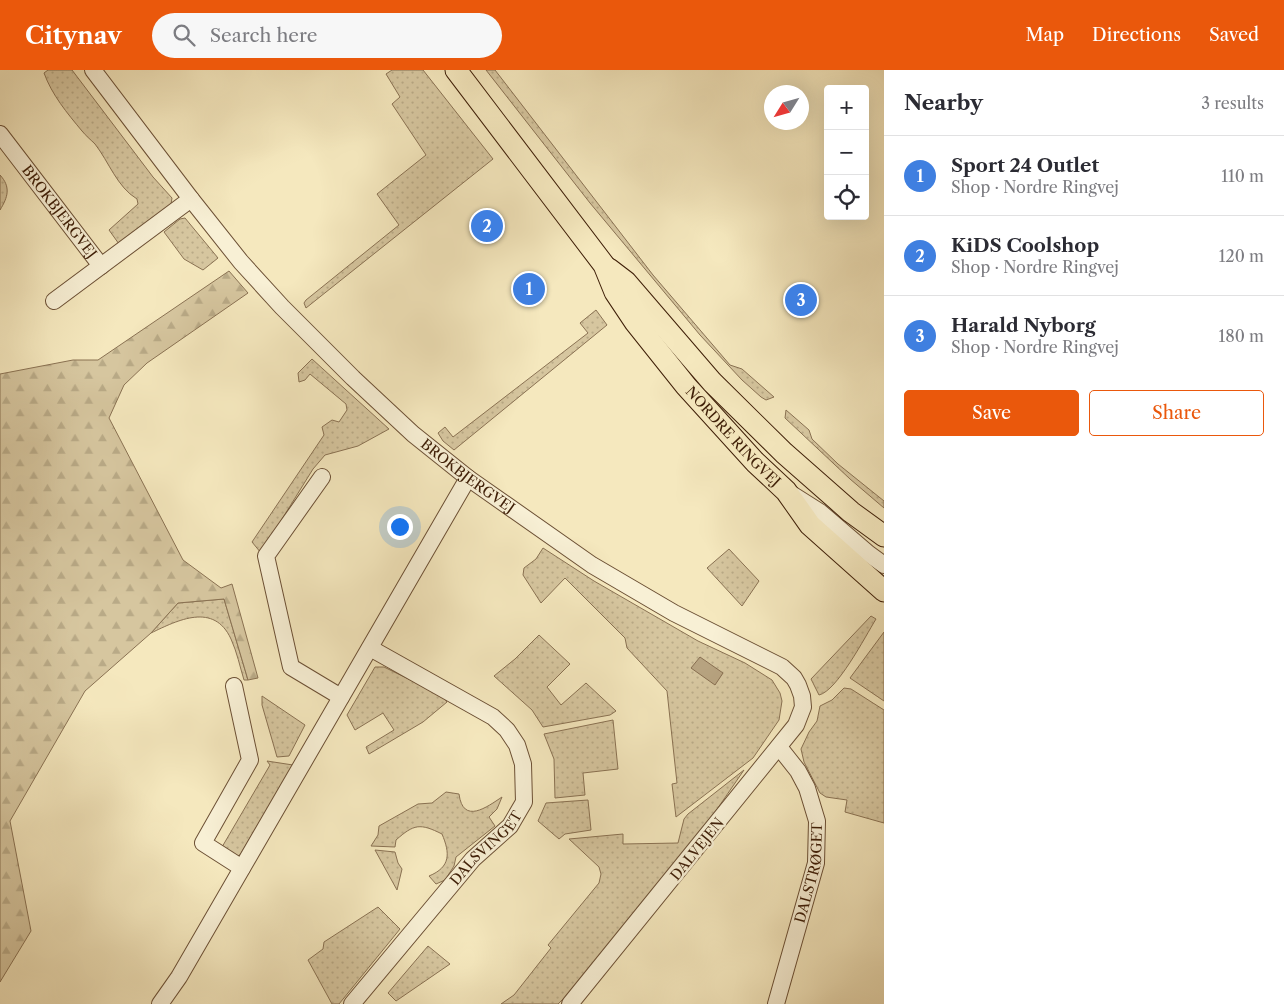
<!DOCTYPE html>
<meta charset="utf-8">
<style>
:root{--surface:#fff;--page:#f7f7f7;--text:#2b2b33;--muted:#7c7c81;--line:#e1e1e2;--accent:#ea580c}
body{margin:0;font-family:"Libre Caslon Text",serif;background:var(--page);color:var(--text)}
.controls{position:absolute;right:15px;top:15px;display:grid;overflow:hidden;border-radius:5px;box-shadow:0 5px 20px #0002}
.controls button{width:45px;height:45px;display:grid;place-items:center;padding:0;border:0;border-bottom:1px solid var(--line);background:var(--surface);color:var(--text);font:25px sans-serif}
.compass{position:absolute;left:764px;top:15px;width:45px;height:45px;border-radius:50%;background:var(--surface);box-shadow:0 5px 20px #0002;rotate:233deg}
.you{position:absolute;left:399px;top:456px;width:18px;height:18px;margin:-12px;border:4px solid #fff;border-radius:50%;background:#1a73e8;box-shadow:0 0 0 8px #1a73e833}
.badge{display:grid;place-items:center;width:32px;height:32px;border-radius:50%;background:var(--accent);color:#fff;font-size:16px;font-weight:700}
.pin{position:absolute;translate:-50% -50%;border:2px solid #fff;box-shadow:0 1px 5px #0006}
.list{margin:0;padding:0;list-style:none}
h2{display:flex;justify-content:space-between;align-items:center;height:65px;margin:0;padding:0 20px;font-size:21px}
h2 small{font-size:16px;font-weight:400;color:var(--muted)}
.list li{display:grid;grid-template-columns:32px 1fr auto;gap:15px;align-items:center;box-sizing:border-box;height:80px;padding:0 20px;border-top:1px solid var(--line)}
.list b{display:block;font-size:19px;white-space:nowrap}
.list p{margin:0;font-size:16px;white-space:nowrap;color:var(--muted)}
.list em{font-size:16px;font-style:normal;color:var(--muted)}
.actions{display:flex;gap:10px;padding:15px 20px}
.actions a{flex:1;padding:11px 0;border:1px solid var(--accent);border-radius:5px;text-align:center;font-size:18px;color:var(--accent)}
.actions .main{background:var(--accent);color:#fff}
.icon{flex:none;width:28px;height:28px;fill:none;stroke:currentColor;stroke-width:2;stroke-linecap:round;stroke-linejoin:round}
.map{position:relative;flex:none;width:884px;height:934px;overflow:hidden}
header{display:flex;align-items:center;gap:30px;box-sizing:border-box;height:70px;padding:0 25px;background:var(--accent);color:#fff}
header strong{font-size:24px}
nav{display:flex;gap:28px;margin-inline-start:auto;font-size:18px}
.search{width:350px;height:45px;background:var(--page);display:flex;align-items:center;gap:12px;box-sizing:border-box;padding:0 18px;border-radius:28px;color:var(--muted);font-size:19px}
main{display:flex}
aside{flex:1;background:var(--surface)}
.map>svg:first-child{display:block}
.grass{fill:url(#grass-dots);stroke:#8a7253}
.forest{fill:url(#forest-firs);stroke:#8a7253}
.water{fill:#b7a380;stroke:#876e50}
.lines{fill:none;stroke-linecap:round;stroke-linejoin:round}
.minor-casing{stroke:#6c5035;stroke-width:18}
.major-casing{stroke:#3e1e07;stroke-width:23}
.minor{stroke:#f8f0d5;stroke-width:16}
.major{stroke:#f5e8be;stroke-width:21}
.labels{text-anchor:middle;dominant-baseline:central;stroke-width:5;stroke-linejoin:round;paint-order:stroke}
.street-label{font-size:14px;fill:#3e1e07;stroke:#f8f0d5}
</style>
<header>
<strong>Citynav</strong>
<div class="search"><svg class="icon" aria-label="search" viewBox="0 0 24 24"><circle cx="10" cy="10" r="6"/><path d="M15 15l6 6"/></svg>Search here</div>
<nav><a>Map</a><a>Directions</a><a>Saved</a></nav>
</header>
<main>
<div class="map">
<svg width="884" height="934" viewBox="0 0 884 934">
<defs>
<pattern id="grass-dots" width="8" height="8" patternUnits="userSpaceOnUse" patternTransform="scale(1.25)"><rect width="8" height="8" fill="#d6c69f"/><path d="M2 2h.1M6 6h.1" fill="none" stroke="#b9aa87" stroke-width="1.8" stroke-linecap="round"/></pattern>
<pattern id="forest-firs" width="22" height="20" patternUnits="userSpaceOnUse" patternTransform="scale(1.25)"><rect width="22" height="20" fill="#d6c69f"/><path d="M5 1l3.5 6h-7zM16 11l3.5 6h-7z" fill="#b9aa87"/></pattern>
</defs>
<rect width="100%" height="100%" fill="#f5e8be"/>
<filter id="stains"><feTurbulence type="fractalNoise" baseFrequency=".004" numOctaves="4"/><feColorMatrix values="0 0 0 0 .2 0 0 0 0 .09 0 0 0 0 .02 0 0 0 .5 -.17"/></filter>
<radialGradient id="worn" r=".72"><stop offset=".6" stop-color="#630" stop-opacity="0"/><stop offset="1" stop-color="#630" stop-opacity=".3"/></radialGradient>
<g class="grass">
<path d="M48 0H72L153 107 172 128 171 134 119 174 109 160 138 134 137 129C117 117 109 92 95 74 91 70 86 66 82 61 67 43 52 25 44 3Z"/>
<polygon points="392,0 423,0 493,89 306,238 304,233 306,230 399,155 377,124 426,85 392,34 400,27 386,4"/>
<polygon points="486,0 495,0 653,205 730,295 742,299 774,327 766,330 761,327 742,310 700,265 590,133"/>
<path d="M0 105C11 117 8 127 0 140Z"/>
<polygon points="185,148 218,188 203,200 184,189 164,162 180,149"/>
<polygon points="596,240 607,255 454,380 443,371 438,363 445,357 453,367 588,263 580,253"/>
<polygon points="312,289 389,359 358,376 325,385 313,399 261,483 252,472 324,365 322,357 332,350 339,352 347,340 346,334 310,304 305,310 299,312 298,303"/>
<polygon points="786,340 809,360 812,369 838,394 884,431 884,438 850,409 785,348"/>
<polygon points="543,478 594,511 698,571 745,593 772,610 780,623 782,631 779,650 753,688 676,747 672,714 677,713 667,621 627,578 625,568 565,508 541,533 523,505 524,498 536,489"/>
<polygon points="729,479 759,511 742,536 707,498"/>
<path d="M224 529 248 610H244C240 597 237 582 231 569 214 532 178 550 151 563L178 533Z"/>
<path d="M871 546 876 549C865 567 837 621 819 625L811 609Z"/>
<polygon points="884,562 884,631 850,608"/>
<polygon points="539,565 570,594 547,617 561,635 586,613 616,641 610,645 543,657 532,640 494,606 515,589"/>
<polygon points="375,597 384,597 441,625 447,632 423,652 369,684 366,677 394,660 383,643 355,660 347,645"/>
<polygon points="844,618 851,619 884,640 884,753 845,742 847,730 826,727 820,723 804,692 801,679 809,662 817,651 820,636 832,630"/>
<polygon points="262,626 305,655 289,686 277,687 262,635"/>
<polygon points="613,650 618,699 583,703 585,725 555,728 554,689 544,664"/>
<polygon points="267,691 293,695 240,785 235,787 222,777 270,695"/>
<polygon points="744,700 713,745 571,921 558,934 501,934 514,925 551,878 548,875 599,813 601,804 599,797 569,769 623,764 623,774 678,773 684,749 688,744"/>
<path d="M446 722 459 724C463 755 487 737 502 727L497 739 489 747 495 756 456 787 454 796 445 810 436 814 429 806C451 797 450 783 442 764 420 753 414 754 396 770L395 777 371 776 378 765 379 756 418 734 432 733Z"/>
<polygon points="588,730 591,760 565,764 559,769 538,751 546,733"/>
<polygon points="375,780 395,782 398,793 402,799 397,820"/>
<polygon points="378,837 400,859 339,934 332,934 308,890 323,879 324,872"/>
<polygon points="428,876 450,894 396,931 388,923"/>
</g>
<polygon class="forest" points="229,201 248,223 147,293 124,315 109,348 183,490 221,518 232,514 258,608 248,610 224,529 178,533 151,563 85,621 10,751 31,861 0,912 0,304 73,290 98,290"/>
<polygon class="water" points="700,587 723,603 715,615 691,598"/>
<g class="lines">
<g class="minor-casing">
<g id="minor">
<path id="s1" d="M93 0 191 129 241 192 282 237 353 308 413 364 468 408 592 495 674 543 782 597 794 608 798 615 802 626 803 637 796 655 570 934"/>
<path id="s2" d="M0 64 101 196"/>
<polyline points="54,231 191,129"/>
<polyline points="322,407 266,486 291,597 341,627"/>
<polyline points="790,423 820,442 869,484 884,495"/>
<polyline points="234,616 250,690 203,773 242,798"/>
<polyline points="160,934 179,907 468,408"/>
<path id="s3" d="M352 934 473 789 510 756 524 732 523 694 517 675 507 660 493 647 370 578"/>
<path id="s4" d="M776 934 816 793 817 751 807 718 798 701 779 677"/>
</g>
</g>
<g class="major-casing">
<g id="major">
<path id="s5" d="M456 0 604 195 615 222 635 252 686 316 755 392 786 421 810 455 884 521"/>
<polyline points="609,199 626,212 712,312 784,383 851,442 884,466"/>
</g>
</g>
<use href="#minor" class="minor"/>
<use href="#major" class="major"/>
</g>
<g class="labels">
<g class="street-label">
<text stroke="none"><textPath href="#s2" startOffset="98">BROKBJERGVEJ</textPath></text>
<text stroke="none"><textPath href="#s5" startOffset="461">NORDRE RINGVEJ</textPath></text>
<text stroke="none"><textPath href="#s1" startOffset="555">BROKBJERGVEJ</textPath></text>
<text stroke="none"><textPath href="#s3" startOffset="206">DALSVINGET</textPath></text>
<text transform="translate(697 779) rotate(-51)">DALVEJEN</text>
<text stroke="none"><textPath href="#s4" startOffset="136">DALSTRØGET</textPath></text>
</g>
</g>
<rect width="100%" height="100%" filter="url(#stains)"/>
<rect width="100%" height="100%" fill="url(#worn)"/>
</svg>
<div class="controls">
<button>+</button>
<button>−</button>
<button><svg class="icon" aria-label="locate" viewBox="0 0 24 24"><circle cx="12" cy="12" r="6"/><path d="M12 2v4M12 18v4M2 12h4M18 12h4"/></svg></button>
</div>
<svg class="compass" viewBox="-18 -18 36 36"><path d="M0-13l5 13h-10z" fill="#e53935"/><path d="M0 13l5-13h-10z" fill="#7c7c81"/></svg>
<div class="you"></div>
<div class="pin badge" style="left:529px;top:219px;background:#3f7fe0">1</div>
<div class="pin badge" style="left:487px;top:156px;background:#3f7fe0">2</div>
<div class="pin badge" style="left:801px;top:230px;background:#3f7fe0">3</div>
</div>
<aside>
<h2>Nearby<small>3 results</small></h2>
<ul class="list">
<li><span class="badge" style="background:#3f7fe0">1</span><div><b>Sport 24 Outlet</b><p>Shop · Nordre Ringvej</p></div><em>110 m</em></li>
<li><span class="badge" style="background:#3f7fe0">2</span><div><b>KiDS Coolshop</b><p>Shop · Nordre Ringvej</p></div><em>120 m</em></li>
<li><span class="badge" style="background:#3f7fe0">3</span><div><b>Harald Nyborg</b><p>Shop · Nordre Ringvej</p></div><em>180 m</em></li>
</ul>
<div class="actions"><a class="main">Save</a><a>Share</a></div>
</aside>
</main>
